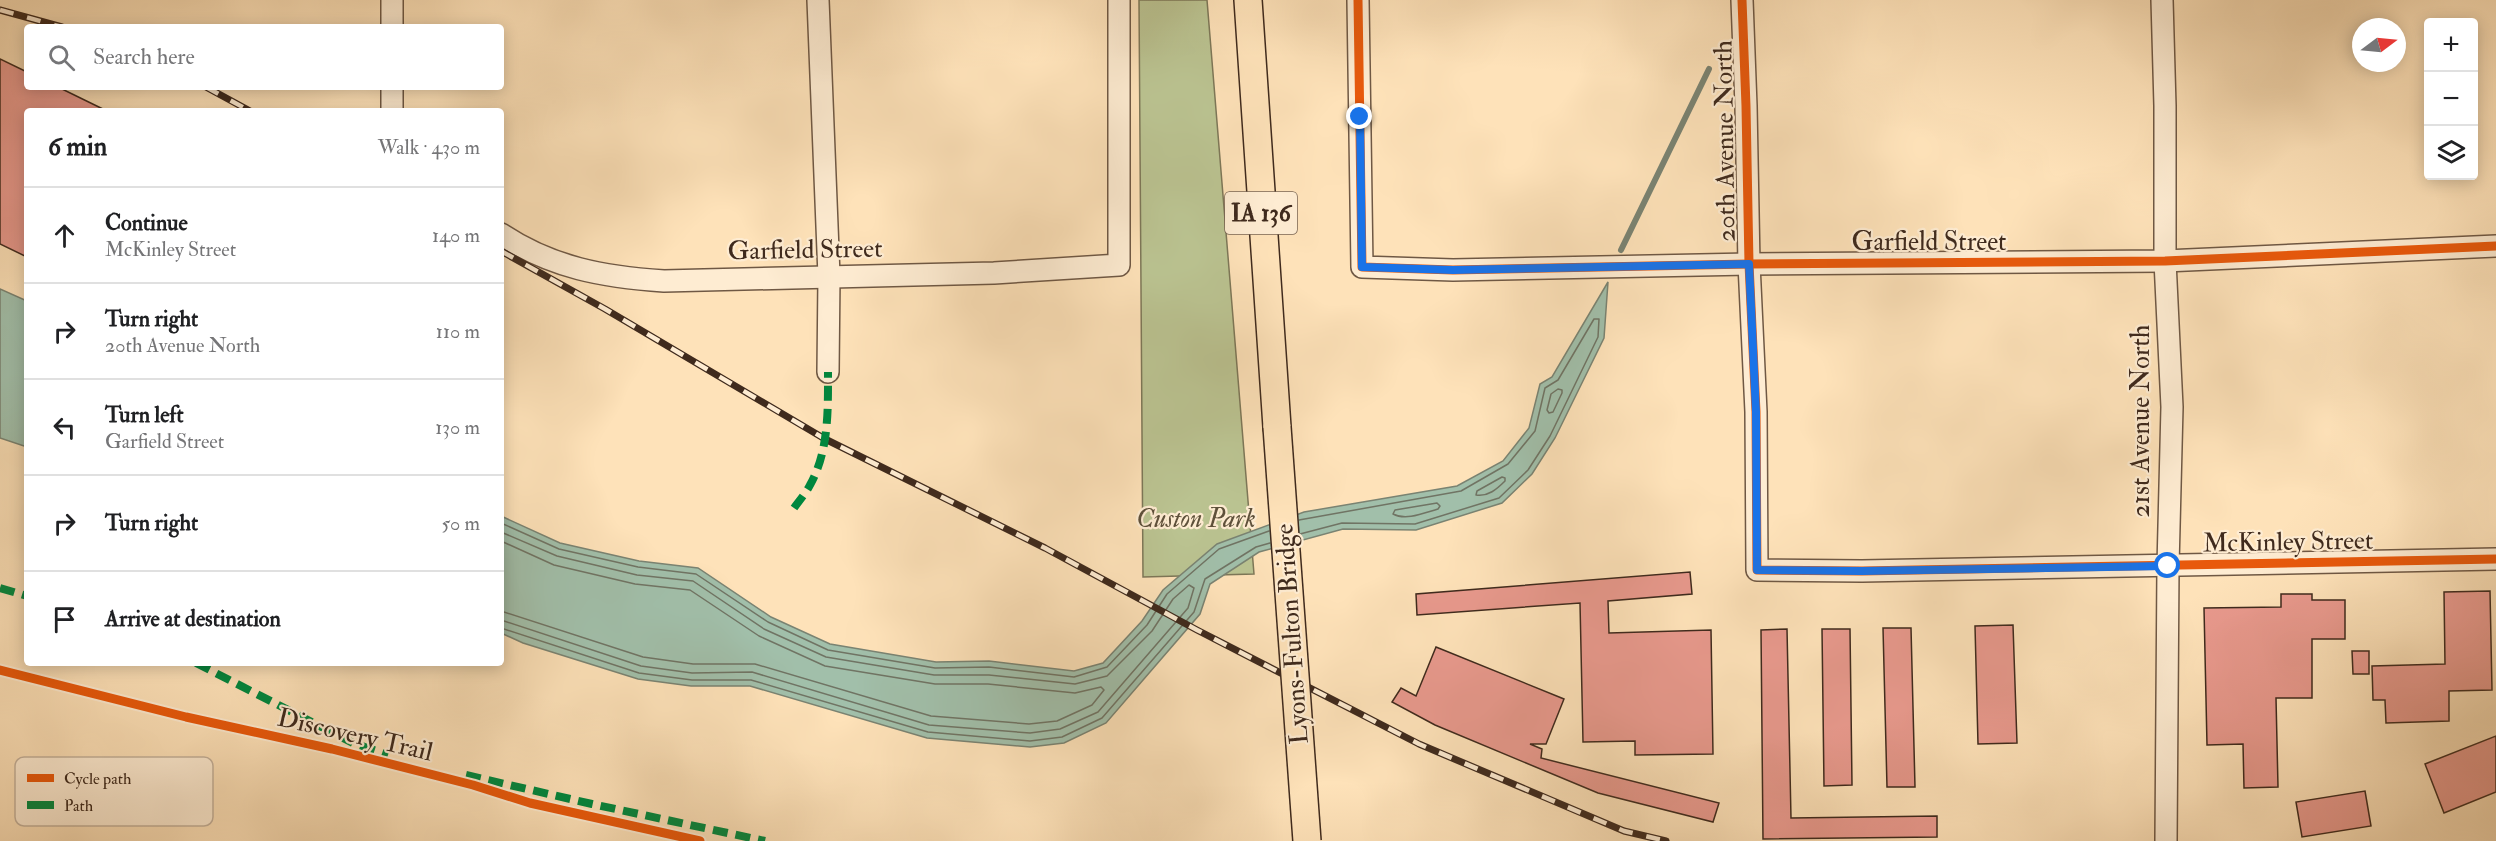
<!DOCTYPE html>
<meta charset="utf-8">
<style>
:root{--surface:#fff;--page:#f2f2f2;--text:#202124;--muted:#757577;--line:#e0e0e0}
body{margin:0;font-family:"IM FELL Double Pica",serif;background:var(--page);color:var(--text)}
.controls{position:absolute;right:18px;top:18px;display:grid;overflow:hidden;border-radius:6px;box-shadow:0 3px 15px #0003}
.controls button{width:54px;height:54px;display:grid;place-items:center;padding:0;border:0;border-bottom:2px solid var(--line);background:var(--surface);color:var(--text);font:30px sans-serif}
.compass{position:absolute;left:2352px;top:18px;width:54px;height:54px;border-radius:50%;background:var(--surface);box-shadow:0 3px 15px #0003;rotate:74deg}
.stop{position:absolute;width:18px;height:18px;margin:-14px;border:4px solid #1a73e8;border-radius:50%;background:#fff}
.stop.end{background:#1a73e8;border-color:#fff;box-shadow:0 2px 6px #0008}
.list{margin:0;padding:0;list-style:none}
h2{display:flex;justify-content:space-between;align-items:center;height:78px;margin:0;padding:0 24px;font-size:26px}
h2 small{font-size:20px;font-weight:400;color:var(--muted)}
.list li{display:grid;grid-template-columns:39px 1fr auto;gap:18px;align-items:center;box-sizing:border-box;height:96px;padding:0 24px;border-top:2px solid var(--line)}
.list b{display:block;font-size:22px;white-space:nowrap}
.list p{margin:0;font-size:20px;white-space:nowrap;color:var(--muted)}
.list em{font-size:20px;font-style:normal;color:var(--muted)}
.icon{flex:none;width:33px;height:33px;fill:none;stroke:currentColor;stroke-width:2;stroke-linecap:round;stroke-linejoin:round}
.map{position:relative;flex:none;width:2496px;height:841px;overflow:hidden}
.search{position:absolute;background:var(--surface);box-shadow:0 3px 15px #0003;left:24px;top:24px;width:480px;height:66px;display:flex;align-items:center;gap:15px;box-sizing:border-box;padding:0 21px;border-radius:6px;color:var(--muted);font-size:22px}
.panel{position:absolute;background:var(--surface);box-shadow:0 3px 15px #0003;left:24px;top:108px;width:480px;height:558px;border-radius:6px}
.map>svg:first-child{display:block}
.green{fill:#bbc492;stroke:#7d7758;stroke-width:1.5}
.water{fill:#a1bfaa;stroke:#7a8372;stroke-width:1.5}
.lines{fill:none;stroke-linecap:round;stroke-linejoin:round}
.shore{stroke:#707464;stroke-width:1.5}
.stream{stroke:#7a8372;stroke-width:6}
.building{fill:#e8998d;stroke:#3f2a1d;stroke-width:1.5}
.minor-casing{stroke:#6f5844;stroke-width:24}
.major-casing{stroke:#3f2a1d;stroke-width:30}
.minor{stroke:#feecd2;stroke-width:21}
.major{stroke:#fee2b9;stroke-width:27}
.rail-casing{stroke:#3f2a1d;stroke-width:7}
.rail{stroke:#feecd2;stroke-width:4.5;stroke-dasharray:14;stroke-linecap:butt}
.major-bridge-casing{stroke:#3f2a1d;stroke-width:30;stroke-linecap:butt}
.major-bridge{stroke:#fee2b9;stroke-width:27}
.quiet{stroke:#00873e;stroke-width:8;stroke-dasharray:15 8;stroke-linecap:butt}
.cycleway-casing{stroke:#feecd2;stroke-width:13}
.cycleway{stroke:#e8590c;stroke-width:9}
.route{stroke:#1a73e8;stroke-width:8}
.labels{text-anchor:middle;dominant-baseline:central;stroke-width:4.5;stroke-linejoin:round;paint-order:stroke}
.shield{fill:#feecd2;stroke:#786453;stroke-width:1.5}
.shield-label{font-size:24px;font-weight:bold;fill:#3f2a1d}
.street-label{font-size:26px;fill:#3f2a1d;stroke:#feecd2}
.park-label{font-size:26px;font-style:italic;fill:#5e503a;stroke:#feecd2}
.key{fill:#feecd2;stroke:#c5b29c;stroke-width:1.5}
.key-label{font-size:16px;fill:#3f2a1d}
</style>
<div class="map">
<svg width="2496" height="841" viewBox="0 0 2496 841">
<rect width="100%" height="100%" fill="#fee2b9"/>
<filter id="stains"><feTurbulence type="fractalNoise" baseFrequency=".00333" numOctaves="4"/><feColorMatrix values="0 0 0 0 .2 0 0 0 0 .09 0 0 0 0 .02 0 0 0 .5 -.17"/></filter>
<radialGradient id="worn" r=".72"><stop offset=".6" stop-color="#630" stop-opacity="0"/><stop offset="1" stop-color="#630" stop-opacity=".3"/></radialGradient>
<polygon class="green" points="1139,0 1207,0 1254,574 1143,577"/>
<g class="water">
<polygon points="1608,282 1604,338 1555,438 1532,474 1502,503 1416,530 1343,529 1259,552 1210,584 1200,614 1106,723 1064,743 1030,747 927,738 750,686 691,686 638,679 523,643 501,633 501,516 560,543 639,561 698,568 771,617 830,644 936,662 989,661 1074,671 1103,663 1142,621 1163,590 1217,544 1304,512 1457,486 1503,461 1529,428 1540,384 1552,377"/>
<polygon points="0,289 27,301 27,447 0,438"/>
</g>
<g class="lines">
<g class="shore">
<polygon points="1558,389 1562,390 1562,393 1553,412 1549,413 1547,410 1551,394"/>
<path d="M1502 477 1505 478V481C1497 489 1488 497 1476 495L1477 491Z"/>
<path d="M1437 503 1440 506 1438 509C1424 513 1406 521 1393 514L1395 510Z"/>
<polyline points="1299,520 1461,491 1508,464 1535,431 1545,388 1558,380 1594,319 1599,319 1598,337 1550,436 1528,470 1499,498 1415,524 1342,523 1300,534"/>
<polyline points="501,523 559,549 638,567 696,574 768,622 828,650 935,668 989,667 1074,677 1107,667 1147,625 1167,594 1219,549 1269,531"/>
<polyline points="501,532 557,556 637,575 693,581 764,629 826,657 934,675 989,675 1075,684 1107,676 1152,631 1173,599 1189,585 1194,588 1188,608 1098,712 1060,729 1030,733 929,725 752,672 692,673 641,666 501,620"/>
<polyline points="501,541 554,565 635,584 690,590 759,636 825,666 935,684 988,684 1075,693 1101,687 1104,690 1092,705 1057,721 1029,724 931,716 755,664 693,664 643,657 501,611"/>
<polyline points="501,628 639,673 692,680 751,680 928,732 1030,741 1062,737 1102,718 1194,612 1205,579 1256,547 1270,543"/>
</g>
<polyline class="stream" points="1621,250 1709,69"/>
</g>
<g class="building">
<polygon points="0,59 27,72 27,87 58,87 107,111 27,111 27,257 0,244"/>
<polygon points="1690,572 1692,594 1608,601 1609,633 1711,630 1713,754 1635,755 1635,741 1583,742 1580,603 1417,615 1416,594"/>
<polygon points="2490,591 2492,690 2449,691 2449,721 2386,723 2385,700 2373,700 2372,666 2445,664 2444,592"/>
<polygon points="2281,594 2312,594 2312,600 2345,600 2345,639 2312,639 2312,698 2276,698 2278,787 2244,788 2243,744 2207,745 2204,608 2281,607"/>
<polygon points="2013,625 2017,743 1978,744 1975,626"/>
<polygon points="1883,628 1911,628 1915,787 1887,787"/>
<polygon points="1787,629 1791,818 1937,816 1937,837 1763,839 1761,630"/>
<polygon points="1822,629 1850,629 1852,785 1824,786"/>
<polygon points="1436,647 1564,699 1546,744 1530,744 1542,749 1541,758 1719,803 1713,822 1598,793 1435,725 1392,702 1401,688 1416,696"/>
<polygon points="2352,651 2369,651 2369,674 2353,674"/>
<polygon points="2496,736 2496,792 2444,813 2425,764"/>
<polygon points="2365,791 2371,826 2302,837 2296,802"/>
</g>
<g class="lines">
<g class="minor-casing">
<g id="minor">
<polyline points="392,0 392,27"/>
<polyline points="818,0 829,276 828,372"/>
<polyline points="1358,0 1362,267 1453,270 1749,264 2165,261 2496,246"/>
<polyline points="1742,0 1746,106 1749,264 1756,412 1757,570 1862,571 2496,559"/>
<polyline points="2162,0 2165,106 2165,261 2172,407 2168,566 2166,841"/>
<polyline points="392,87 392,111"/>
<path d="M501 234C552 268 604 277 664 281L994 273 1119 265V0"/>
</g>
</g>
<g class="major-casing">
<polyline id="major" points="1248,0 1277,427"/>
</g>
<use href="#minor" class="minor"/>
<use href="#major" class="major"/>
<g class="rail-casing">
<g id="rail">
<polyline points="0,10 62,27"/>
<polyline points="206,87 250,111"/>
<polyline points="501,251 605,309 825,439 1045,548 1197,630 1419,744 1624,831 1666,841"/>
</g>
</g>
<use href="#rail" class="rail"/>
<g class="major-bridge-casing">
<polyline id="major-bridge" points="1277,427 1307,841"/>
</g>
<use href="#major-bridge" class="major-bridge"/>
<g class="quiet">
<path d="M794 508C799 501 806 493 810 485 829 451 828 410 828 372"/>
<polyline points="0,588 27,596"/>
<polyline points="196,663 353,743 388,755"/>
<polyline points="466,775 592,804 765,841"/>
</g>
<g class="cycleway-casing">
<g id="cycleway">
<polyline points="1358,0 1362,267 1453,270 1749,264 2165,261 2496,246"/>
<polyline points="1742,0 1746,106 1749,264 1756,412 1757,570 1862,571 2496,559"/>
<polyline points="0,670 186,717 332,749 473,785 530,803 700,841"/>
</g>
</g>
<use href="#cycleway" class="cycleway"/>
</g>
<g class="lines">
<polyline class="route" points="1360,117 1362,267 1453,270 1749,264 1756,412 1757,570 1862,571 2168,566"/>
</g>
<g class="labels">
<rect class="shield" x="1225" y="192" width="72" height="42" rx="4.5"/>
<g class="shield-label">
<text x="1261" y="213">IA 136</text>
</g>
<g class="street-label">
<text transform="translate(1725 141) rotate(-91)">20th Avenue North</text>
<text x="1929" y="242">Garfield Street</text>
<text transform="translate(805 250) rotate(-1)">Garfield Street</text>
<text transform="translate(2141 421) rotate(-90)">21st Avenue North</text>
<text transform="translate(2288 542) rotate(-1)">McKinley Street</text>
<text transform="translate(1292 634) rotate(-94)">Lyons-Fulton Bridge</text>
<text transform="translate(355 735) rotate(13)">Discovery Trail</text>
</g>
<g class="park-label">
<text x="1196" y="519">Custon Park</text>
</g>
</g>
<rect x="15" y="757" width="198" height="69" rx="9" class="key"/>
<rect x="27" y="774" width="27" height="8" fill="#e8590c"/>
<rect x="27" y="801" width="27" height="8" fill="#00873e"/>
<g class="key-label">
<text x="64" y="784">Cycle path</text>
<text x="64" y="811">Path</text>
</g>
<rect width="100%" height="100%" filter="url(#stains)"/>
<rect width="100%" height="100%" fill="url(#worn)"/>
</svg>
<div class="controls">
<button>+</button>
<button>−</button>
<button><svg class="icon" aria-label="layers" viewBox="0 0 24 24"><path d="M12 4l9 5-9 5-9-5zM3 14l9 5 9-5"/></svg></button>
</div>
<svg class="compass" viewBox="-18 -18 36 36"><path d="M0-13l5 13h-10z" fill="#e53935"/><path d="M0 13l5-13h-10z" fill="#757577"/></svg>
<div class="stop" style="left:2168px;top:566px"></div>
<div class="stop end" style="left:1360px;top:117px"></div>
<div class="search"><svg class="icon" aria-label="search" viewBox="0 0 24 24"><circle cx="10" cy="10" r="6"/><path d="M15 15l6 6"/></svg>Search here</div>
<section class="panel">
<h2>6 min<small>Walk · 430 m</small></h2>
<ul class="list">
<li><svg class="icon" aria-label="ahead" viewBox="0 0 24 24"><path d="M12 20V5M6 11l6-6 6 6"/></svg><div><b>Continue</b><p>McKinley Street</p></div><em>140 m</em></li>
<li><svg class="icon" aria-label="right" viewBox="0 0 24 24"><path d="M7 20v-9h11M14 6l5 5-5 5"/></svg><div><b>Turn right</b><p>20th Avenue North</p></div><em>110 m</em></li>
<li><svg class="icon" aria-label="left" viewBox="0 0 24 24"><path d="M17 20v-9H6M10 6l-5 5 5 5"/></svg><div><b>Turn left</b><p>Garfield Street</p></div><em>130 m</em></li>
<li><svg class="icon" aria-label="right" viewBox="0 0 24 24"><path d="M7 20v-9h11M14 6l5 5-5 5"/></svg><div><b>Turn right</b></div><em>50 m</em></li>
<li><svg class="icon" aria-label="arrive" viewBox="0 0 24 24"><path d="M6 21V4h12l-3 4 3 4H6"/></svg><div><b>Arrive at destination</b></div></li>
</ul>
</section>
</div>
